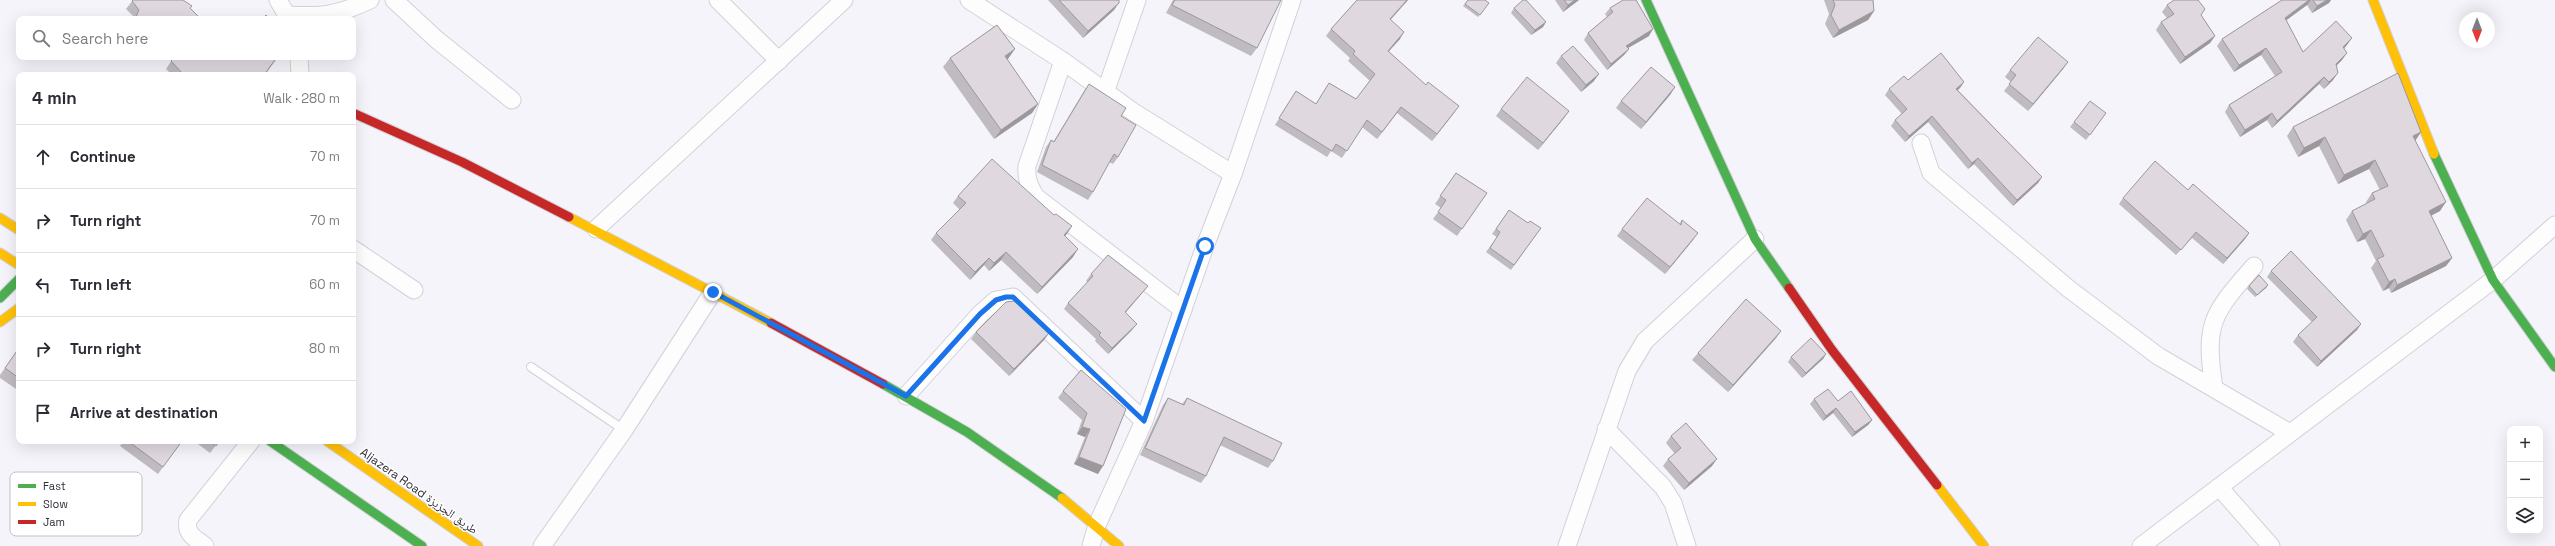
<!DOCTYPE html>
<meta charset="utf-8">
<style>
:root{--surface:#fff;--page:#f2f2f3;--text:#2b2b33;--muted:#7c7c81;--line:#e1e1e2}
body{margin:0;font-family:"Space Grotesk","Noto Naskh Arabic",sans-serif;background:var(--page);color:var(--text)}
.controls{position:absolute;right:12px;bottom:12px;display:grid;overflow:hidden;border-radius:8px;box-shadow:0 4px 16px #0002}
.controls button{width:36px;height:36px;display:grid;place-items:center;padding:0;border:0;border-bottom:1px solid var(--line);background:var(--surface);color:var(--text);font:20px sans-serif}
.compass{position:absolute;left:2459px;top:12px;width:36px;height:36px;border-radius:50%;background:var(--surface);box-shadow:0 4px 16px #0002;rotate:180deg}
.stop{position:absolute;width:12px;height:12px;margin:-9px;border:3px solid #1a73e8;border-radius:50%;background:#fff}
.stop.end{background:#1a73e8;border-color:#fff;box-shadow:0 1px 4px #0008}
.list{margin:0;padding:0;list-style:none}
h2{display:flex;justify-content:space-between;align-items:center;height:52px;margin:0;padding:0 16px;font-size:17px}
h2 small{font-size:13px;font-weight:400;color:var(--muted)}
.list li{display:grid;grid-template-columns:26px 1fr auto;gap:12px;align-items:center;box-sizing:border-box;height:64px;padding:0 16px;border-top:1px solid var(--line)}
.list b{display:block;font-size:15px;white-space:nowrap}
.list em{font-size:13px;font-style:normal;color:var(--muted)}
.icon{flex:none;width:22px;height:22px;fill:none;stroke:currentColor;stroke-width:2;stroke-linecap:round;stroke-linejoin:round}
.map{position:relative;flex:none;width:2555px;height:546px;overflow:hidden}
.search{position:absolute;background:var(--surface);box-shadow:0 4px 16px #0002;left:16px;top:16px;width:340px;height:44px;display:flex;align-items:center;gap:10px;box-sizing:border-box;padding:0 14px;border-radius:8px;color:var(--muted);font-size:15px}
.panel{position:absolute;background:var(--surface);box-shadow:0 4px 16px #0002;left:16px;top:72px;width:340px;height:372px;border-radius:8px}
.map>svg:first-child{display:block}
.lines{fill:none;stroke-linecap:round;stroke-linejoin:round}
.lane-casing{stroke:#d2d1d8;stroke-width:10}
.street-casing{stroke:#d2d1d8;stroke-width:19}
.fast-casing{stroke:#d2d1d8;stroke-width:11}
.slow-casing{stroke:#d2d1d8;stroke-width:11}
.jam-casing{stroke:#d2d1d8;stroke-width:11}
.lane{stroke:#fefdfe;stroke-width:8}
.street{stroke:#fefdfe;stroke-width:17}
.fast{stroke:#4caf50;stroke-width:9}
.slow{stroke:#ffc107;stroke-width:9}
.jam{stroke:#c62828;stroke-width:9}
.wall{fill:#c0bbc0}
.shaded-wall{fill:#9c989c}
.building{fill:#dfd9df;stroke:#9c989c}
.route{stroke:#1a73e8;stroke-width:5}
.labels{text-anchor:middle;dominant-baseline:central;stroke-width:3;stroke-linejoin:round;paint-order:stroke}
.street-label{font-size:12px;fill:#2f2d37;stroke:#fff}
.key{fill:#fff;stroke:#c1c0c3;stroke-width:1}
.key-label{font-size:11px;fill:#2f2d37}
</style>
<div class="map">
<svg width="2555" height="546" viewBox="0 0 2555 546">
<rect width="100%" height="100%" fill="#f5f4fa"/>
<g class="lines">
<g class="lane-casing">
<polyline id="lane" points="531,367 624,430"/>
</g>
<g class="street-casing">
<g id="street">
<polyline points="278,0 289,19"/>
<polyline points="394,0 436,39 512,100"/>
<polyline points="718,0 779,61"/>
<polyline points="969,0 1063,61 1132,111 1233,174"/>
<path d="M288 15C323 17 338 15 370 0"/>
<polyline points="299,57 300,75"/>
<path d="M1063 61 1027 166C1026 179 1029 186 1036 197L1183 310"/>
<polyline points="1106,90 1137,0"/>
<polyline points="1921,143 1931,173 2069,289 2158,356 2290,433"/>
<polyline points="596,229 844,0"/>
<polyline points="353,249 414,290"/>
<path d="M2214 388C2204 323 2212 314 2254 266"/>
<polyline points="906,396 980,314 996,300 1013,297 1144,421"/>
<polyline points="1606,429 1663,487 1673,503 1687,546"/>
<polyline points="2219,487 2271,546"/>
<path d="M205 546C195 538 185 534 188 520L251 441"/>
<polyline points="542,546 624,430 713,292"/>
<polyline points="1091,546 1097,525 1144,421 1205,246 1233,174 1292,0"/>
<polyline points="1567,546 1627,371 1645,341 1755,239"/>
<polyline points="2141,546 2493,280 2555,225"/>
</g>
</g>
<g class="fast-casing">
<g id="fast">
<polyline points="1646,0 1755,239 1789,288"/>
<polyline points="2434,154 2493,280 2555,367"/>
<polyline points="0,298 19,279"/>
<polyline points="883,384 967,432 1062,498"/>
<polyline points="270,441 422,546"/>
</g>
</g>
<g class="slow-casing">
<g id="slow">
<polyline points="2373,0 2434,154"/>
<polyline points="569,217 771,323"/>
<polyline points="0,218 19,230"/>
<polyline points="0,253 19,265"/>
<polyline points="0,322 19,308"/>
<polyline points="327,441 478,546"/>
<polyline points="1937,485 1984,546"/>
<polyline points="1062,498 1119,546"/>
</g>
</g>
<g class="jam-casing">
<g id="jam">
<polyline points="353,113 462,162 569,217"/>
<polyline points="1789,288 1832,350 1937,485"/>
<polyline points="771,323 883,384"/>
</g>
</g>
<use href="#lane" class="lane"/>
<use href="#street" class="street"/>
<use href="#fast" class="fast"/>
<use href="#slow" class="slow"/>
<use href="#jam" class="jam"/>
</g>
<g class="wall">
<polygon points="133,0 192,6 190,9 201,19 133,19 134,17 126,9"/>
<polygon points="1048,0 1119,0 1114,10 1083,38"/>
<polygon points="1173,0 1281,0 1257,48 1251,56 1166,13"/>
<polygon points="1357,0 1408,0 1390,20 1400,39 1388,51 1454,113 1432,141 1397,113 1377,139 1362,127 1342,158 1331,151 1327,157 1275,125 1296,91 1316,104 1329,83 1356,99 1370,81 1348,61 1350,58 1326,36 1331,29"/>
<polygon points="1468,0 1489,3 1478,17 1463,6"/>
<polygon points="1555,0 1579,0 1563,12"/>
<polygon points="1824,0 1873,0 1874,11 1868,20 1833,38 1825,24 1829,14"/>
<polygon points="2282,0 2331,0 2329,3 2312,13 2307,5 2286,20 2303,52 2347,45 2344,49 2342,60 2336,66 2333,80 2324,89 2319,84 2272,128 2267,120 2240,137 2225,112 2229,105 2275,76 2261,55 2234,72 2217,46 2222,39"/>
<polygon points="2167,5 2201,15 2215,36 2210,43 2180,64 2156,30 2161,22 2167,18 2162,12"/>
<polygon points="1514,8 1546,22 1543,27 1531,35 1511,13"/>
<polygon points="1610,8 1649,36 1628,48 1629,49 1624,55 1607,70 1584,40 1588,33 1607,17 1605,14"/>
<polygon points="1561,56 1594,81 1581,92 1556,63"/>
<polygon points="167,57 278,57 265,75 172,75 166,69 172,60"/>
<polygon points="950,58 1008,59 1007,59 1038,104 1032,113 994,139 943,67"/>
<polygon points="2068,62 2063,69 2028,111 2004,91 2011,82 2005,77 2010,70"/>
<polygon points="1908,80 1964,82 1960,88 1958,90 2042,177 2038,183 2013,206 1974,164 1968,169 1928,122 1905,142 1891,126 1895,120 1902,114 1885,95 1889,89"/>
<polygon points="1089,84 1121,116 1118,157 1113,164 1109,162 1093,192 1088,200 1037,172 1046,147 1051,140 1054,141 1084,91"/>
<polygon points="1675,87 1670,95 1641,129 1616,108 1621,101"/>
<polygon points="1501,109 1569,111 1564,118 1538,150 1496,116"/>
<polygon points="2106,113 2086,140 2070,127 2074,122"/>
<polygon points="2293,127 2421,132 2415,141 2440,211 2431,216 2452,258 2446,266 2391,293 2389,288 2383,291 2371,268 2376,261 2365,239 2357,242 2346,220 2352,211 2367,204 2366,202 2372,193 2380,190 2369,169 2338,184 2319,146 2298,157 2287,136"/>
<polygon points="1456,173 1487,193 1457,236 1433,219 1441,208 1435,204"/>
<polygon points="2188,190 2249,233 2245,239 2223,264 2192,238 2176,255 2119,204 2123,198"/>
<polygon points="958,196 1054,215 1072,226 1065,236 1073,257 1037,294 1001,260 989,271 984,265 970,280 931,240 936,233 960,210 953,203"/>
<polygon points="1509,210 1528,223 1541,228 1511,270 1486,252 1497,237 1492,234"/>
<polygon points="1682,220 1693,240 1665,274 1617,236 1622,229 1679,224"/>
<polygon points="2271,271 2361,324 2357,330 2317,367 2293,342 2298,335 2312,322 2267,277"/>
<polygon points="1091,274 1148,286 1143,292 1125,313 1132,330 1108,354 1095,341 1096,339 1064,309 1068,303 1088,282 1086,281"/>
<polygon points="2268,285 2266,288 2255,297 2247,289 2249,286"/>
<polygon points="1781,331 1776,338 1728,392 1692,360 1698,353"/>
<polygon points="976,332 1049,333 1044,340 1009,376 971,339"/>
<polygon points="19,348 19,391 0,378 0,375"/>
<polygon points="1826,354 1823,359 1802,378 1788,362 1791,357"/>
<polygon points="1081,370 1098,474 1074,464 1085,437 1077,434 1082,420 1058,398 1063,391"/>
<polygon points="1168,398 1182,404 1187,398 1273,461 1268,468 1220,445 1206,476 1201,483 1140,455 1163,405"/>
<polygon points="1814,399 1838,401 1872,420 1868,425 1852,437 1833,413 1823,421 1810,404"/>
<polygon points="1671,436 1712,466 1684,490 1663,466 1668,459 1675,454 1666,443"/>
<polygon points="124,441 182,441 158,474 120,446"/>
<polygon points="194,441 219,441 210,453"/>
</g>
<g class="shaded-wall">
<polygon points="1407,0 1408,0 1385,26 1390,19"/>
<polygon points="1575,0 1579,0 1563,12 1568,5"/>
<polygon points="2309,0 2311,0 2307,5 2280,25 2285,18"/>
<polygon points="2327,0 2331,0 2329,3 2312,13 2317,6"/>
<polygon points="1119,3 1114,10 1083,38 1088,31"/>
<polygon points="1874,11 1868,20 1833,38 1839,30"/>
<polygon points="1546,22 1543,27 1531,35 1535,30"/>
<polygon points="1653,29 1649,36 1621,52 1626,46"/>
<polygon points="1404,32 1400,39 1383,58 1388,51"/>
<polygon points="2215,36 2210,43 2180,64 2185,57"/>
<polygon points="2352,38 2347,45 2338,54 2343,47"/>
<polygon points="2266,48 2261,55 2234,72 2239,65"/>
<polygon points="1015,49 1008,59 999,65 1005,56"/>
<polygon points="1629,49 1624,55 1607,70 1611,64"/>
<polygon points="2347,53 2342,60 2331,71 2336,64"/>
<polygon points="2068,62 2063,69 2028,111 2033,104"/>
<polygon points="2338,73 2333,80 2324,89 2329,82"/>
<polygon points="1599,74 1594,81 1581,92 1586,85"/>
<polygon points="2324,77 2319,84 2272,128 2277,121"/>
<polygon points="1964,82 1960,88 1952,94 1956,89"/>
<polygon points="1675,87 1670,95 1641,129 1646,122"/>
<polygon points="1038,104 1032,113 994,139 1001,130"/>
<polygon points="1459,106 1454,113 1432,141 1437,134"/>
<polygon points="1401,107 1397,113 1377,139 1382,132"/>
<polygon points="1569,111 1564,118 1538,150 1543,143"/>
<polygon points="2272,113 2267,120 2240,137 2245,130"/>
<polygon points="1932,116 1928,122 1905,142 1909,136"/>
<polygon points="2421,132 2415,141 2413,136"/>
<polygon points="2325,137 2319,146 2298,157 2304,148"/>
<polygon points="1978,158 1974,164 1968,169 1972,163"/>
<polygon points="2375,160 2369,169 2338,184 2344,175"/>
<polygon points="2042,177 2038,183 2013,206 2017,200"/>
<polygon points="2446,202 2440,211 2422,220 2429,211"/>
<polygon points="1072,226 1067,234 1059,242 1064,235"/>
<polygon points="2371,230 2365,239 2357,242 2363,234"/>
<polygon points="1698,233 1693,240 1665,274 1670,267"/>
<polygon points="2249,233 2245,239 2223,264 2227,258"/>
<polygon points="1078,249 1073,257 1037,294 1042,287"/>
<polygon points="1006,252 1001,260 989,271 994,263"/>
<polygon points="989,258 984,265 970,280 975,272"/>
<polygon points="2452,258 2446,266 2391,293 2397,285"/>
<polygon points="2395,279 2389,288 2383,291 2389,282"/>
<polygon points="2268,285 2266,288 2255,297 2257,295"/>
<polygon points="1148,286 1143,292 1121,318 1125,312"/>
<polygon points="1137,324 1132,330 1108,354 1112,348"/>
<polygon points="2361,324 2357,330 2317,367 2321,361"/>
<polygon points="1781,331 1776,338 1728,392 1733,385"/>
<polygon points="1049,333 1044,340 1009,376 1014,369"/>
<polygon points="1826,354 1823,359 1802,378 1806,373"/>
<polygon points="1836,408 1833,413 1823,421 1826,416"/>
<polygon points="1872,420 1868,425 1852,437 1855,432"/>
<polygon points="1082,427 1090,429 1085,437 1077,434"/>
<polygon points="1079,457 1103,466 1098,474 1074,464"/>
<polygon points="1717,459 1712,466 1684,490 1689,483"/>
</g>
<g class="building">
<polygon points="133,0 183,0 192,6 190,8 201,19 135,19 139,10 132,1"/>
<polygon points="1059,0 1119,0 1119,3 1088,31"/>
<polygon points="1175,0 1281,0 1257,48 1172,5"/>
<polygon points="1357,0 1407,0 1390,19 1404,32 1388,51 1426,85 1428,82 1459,106 1437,134 1401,107 1382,132 1367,120 1347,151 1336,144 1332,151 1279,118 1296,91 1316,104 1329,83 1356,99 1375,74 1353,54 1355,51 1331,29"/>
<polygon points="1468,0 1485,0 1489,3 1480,15 1465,4"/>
<polygon points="1523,0 1526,0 1546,22 1535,30 1514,8"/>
<polygon points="1564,0 1575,0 1568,5"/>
<polygon points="1623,0 1636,0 1653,29 1626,46 1629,49 1611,64 1588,33 1613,12 1610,8"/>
<polygon points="1833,0 1873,0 1874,11 1839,30 1831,15 1835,5"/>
<polygon points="2174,0 2198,0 2205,9 2201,15 2215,36 2185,57 2161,22 2174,14 2167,5"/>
<polygon points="2282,0 2309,0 2285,18 2303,52 2336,21 2352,38 2343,47 2347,53 2336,64 2338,73 2329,82 2324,77 2277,121 2272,113 2245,130 2229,105 2282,72 2266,48 2239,65 2222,39"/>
<polygon points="2313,0 2327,0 2317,6"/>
<polygon points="266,15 269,19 263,19"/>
<polygon points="997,25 1015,49 1005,56 1038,104 1001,130 950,58"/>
<polygon points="2038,37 2068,62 2033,104 2009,84 2016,75 2010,70"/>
<polygon points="1573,46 1599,74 1586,85 1561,56"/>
<polygon points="1941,53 1964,82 1956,89 2042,177 2017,200 1978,158 1972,163 1932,116 1909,136 1895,120 1907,109 1889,89 1904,76 1908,80"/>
<polygon points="174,57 277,57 264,75 184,75 171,61"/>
<polygon points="1651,67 1675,87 1646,122 1621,101"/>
<polygon points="2398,73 2421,132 2413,136 2446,202 2429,211 2452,258 2397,285 2395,279 2389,282 2377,259 2384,256 2371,230 2363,234 2352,211 2375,199 2372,193 2388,186 2375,160 2344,175 2325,137 2304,148 2293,127"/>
<polygon points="1527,77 1569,111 1543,143 1501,109"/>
<polygon points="1089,84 1126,108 1121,116 1136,125 1118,157 1114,154 1093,192 1042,165 1051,140 1054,142"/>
<polygon points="2090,101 2106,113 2090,135 2074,122"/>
<polygon points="992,159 1054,215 1056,214 1072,226 1064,235 1078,249 1042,287 1006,252 994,263 989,258 975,272 936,233 966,203 958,196"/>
<polygon points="2155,161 2188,190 2193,184 2249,233 2227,258 2196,232 2181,250 2123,198"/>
<polygon points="1456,173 1487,193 1462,229 1438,212 1446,200 1440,196"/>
<polygon points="1647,198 1681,225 1682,220 1698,233 1670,267 1622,229"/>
<polygon points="1509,210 1528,223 1530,221 1541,228 1514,265 1490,248 1500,232 1496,229"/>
<polygon points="2291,251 2361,324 2321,361 2298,335 2317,317 2271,271"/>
<polygon points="1108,255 1148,286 1125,312 1137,324 1112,348 1099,335 1101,333 1068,303 1093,276 1091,274"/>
<polygon points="2259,275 2268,285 2257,295 2249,286"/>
<polygon points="1746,299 1781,331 1733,385 1698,353"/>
<polygon points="1015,301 1049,333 1014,369 976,332 1006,302"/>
<polygon points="1811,338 1826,354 1806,373 1791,357"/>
<polygon points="19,348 19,378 5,368"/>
<polygon points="1081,370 1126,409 1103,466 1079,457 1090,429 1082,427 1087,413 1063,391"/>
<polygon points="1828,389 1838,401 1851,391 1872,420 1855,432 1836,408 1826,416 1814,399"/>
<polygon points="1168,398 1184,405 1187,398 1282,443 1273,461 1224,437 1206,476 1145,448"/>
<polygon points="1686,423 1717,459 1689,483 1668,459 1681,448 1671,436"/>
<polygon points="128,441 182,441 163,467"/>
<polygon points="209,441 219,441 216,446"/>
</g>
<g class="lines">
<polyline class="route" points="713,292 906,396 980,314 996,300 1006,297 1013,297 1144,421 1205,246"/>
</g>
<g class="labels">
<g class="street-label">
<text transform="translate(419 491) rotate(35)">Aljazera Road طريق الجزيزة</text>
</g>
</g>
<rect x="10" y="472" width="132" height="64" rx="6" class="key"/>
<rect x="18" y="484" width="18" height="4" fill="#4caf50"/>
<rect x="18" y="502" width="18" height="4" fill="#ffc107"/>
<rect x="18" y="520" width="18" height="4" fill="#c62828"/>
<g class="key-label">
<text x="43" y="490">Fast</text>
<text x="43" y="508">Slow</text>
<text x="43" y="526">Jam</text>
</g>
</svg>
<div class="controls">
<button>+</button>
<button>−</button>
<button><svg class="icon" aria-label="layers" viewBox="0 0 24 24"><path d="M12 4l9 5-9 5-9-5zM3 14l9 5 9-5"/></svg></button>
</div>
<svg class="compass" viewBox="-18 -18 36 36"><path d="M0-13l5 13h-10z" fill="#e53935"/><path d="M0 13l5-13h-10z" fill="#7c7c81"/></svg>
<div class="stop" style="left:1205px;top:246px"></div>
<div class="stop end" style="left:713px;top:292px"></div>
<div class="search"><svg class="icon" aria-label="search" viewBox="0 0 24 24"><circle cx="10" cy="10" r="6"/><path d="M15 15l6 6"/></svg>Search here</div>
<section class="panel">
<h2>4 min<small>Walk · 280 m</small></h2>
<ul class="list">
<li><svg class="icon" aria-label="ahead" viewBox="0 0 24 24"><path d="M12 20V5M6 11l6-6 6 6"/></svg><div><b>Continue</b></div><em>70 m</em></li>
<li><svg class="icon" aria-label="right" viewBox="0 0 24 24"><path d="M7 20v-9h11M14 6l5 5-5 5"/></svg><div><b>Turn right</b></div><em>70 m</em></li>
<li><svg class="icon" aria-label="left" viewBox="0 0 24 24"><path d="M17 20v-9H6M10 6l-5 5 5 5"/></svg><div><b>Turn left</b></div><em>60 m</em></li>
<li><svg class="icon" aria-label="right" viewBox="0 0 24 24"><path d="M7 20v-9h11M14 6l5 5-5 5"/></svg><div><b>Turn right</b></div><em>80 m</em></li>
<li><svg class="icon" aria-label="arrive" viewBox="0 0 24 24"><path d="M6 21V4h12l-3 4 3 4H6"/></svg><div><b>Arrive at destination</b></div></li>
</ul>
</section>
</div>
